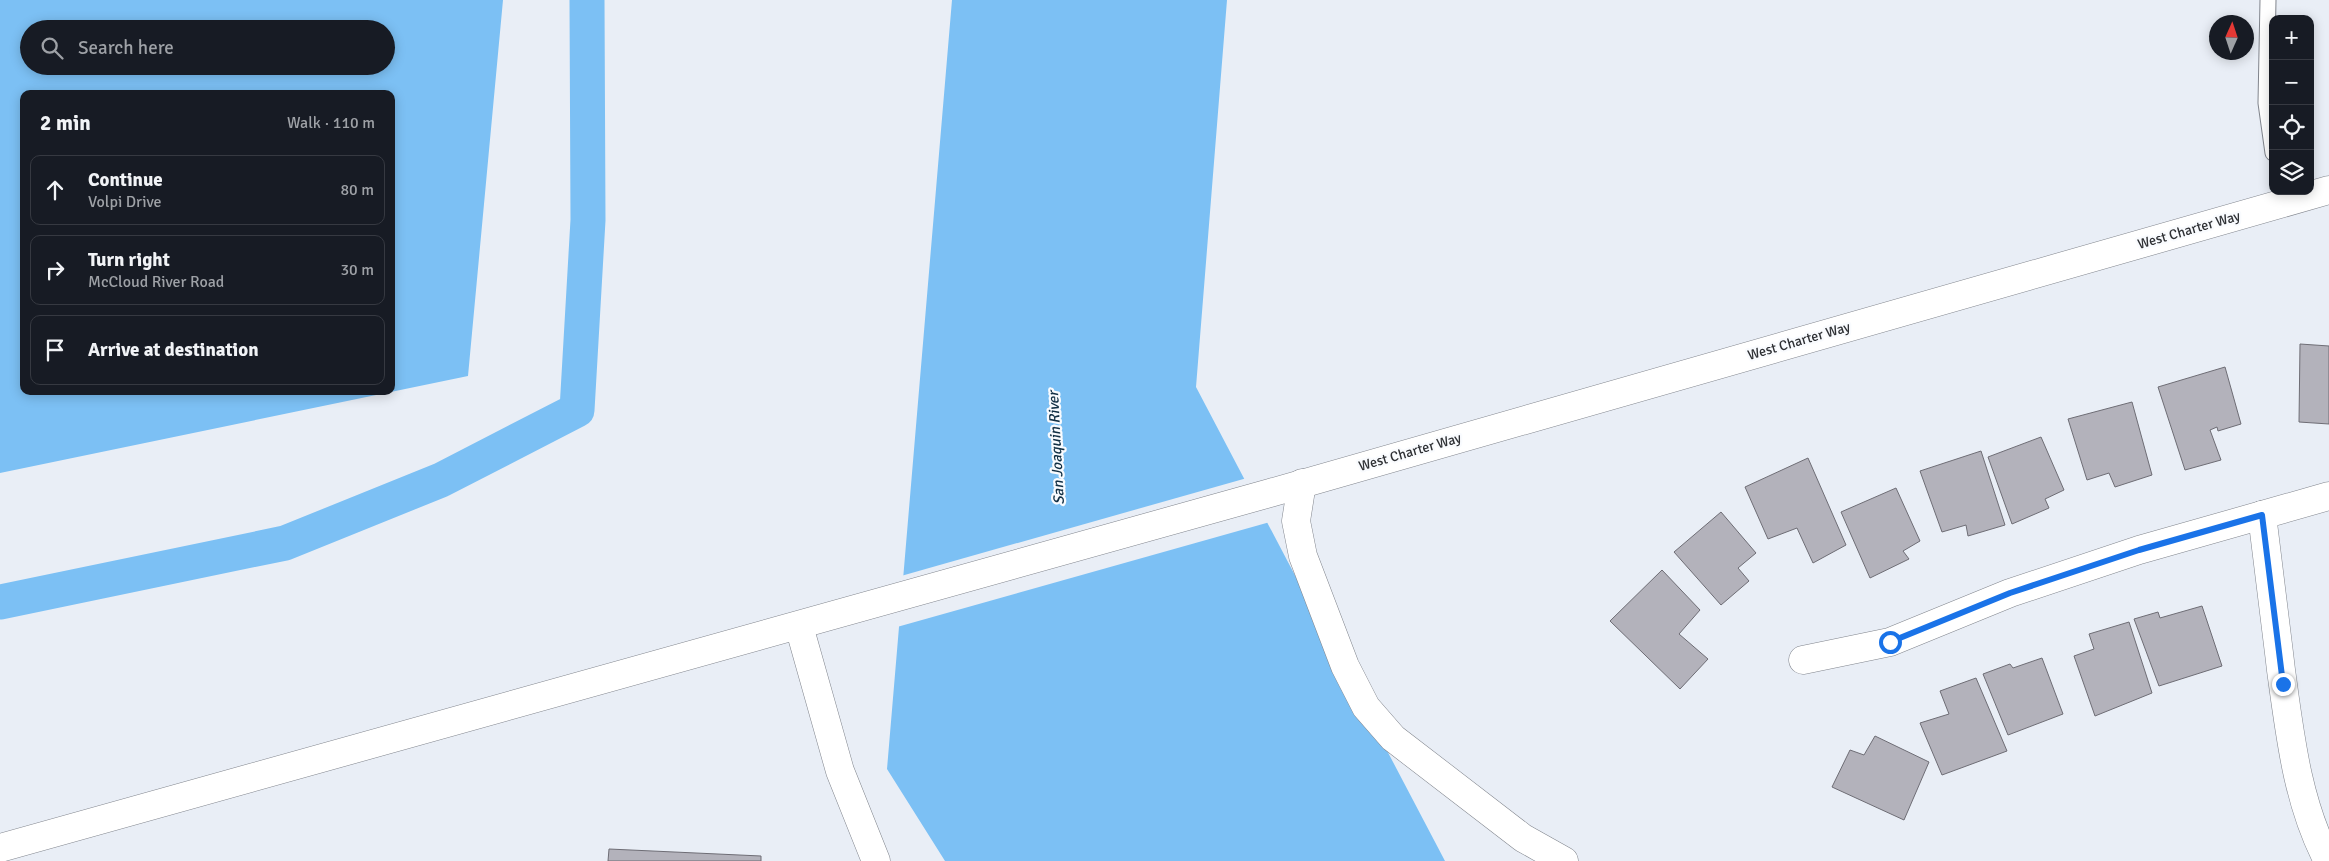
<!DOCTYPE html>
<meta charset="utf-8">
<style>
:root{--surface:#171b24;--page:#20242c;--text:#f1f3f6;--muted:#9ea1a6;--line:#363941}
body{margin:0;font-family:Signika,sans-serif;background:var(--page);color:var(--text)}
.controls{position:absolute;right:15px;top:15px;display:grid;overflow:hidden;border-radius:10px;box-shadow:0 2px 12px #0003}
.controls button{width:45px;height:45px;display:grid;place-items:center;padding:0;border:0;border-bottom:1px solid var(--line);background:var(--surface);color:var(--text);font:25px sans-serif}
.compass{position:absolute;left:2209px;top:15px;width:45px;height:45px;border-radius:50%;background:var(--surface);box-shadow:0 2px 12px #0003;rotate:3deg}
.stop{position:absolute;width:15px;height:15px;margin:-11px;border:4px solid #1a73e8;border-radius:50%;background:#fff}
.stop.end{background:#1a73e8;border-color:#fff;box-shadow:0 1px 5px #0008}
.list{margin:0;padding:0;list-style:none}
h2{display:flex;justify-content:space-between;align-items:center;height:65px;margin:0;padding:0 20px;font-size:21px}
h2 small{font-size:16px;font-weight:400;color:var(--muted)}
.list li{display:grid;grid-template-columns:32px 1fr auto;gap:15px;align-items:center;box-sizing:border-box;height:70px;margin:0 10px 10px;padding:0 10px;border:1px solid var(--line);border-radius:10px}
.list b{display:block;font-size:19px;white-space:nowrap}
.list p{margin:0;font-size:16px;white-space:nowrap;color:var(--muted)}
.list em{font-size:16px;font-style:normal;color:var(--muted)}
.icon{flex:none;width:28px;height:28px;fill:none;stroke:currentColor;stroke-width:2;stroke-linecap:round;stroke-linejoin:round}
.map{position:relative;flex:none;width:2329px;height:861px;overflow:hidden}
.search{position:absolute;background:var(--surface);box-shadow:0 2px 12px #0003;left:20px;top:20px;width:375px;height:55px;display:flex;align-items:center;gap:12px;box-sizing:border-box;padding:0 18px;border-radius:28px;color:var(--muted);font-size:19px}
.panel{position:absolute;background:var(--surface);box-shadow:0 2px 12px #0003;left:20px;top:90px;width:375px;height:305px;border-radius:10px}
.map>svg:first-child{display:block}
.water{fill:#7cc0f4;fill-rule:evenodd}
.pier{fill:#e9eef6}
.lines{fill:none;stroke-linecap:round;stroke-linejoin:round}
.canal{stroke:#7cc0f4;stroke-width:35}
.building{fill:#b3b2bb;stroke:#6e6d75}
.lane-casing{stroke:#81858d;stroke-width:17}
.street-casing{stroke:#81858d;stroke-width:29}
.highway-casing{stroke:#81858d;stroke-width:29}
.lane{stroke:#fff;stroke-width:15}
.street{stroke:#fff;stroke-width:28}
.highway{stroke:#fff;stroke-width:28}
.route{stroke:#1a73e8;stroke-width:6}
.labels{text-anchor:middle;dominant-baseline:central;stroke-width:4.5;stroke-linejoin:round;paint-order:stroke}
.street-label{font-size:14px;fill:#2f3135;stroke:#f9fbfe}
.water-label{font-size:15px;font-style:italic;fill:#112f44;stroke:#f9fbfe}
</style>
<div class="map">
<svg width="2329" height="861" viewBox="0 0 2329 861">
<rect width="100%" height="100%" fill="#e9eef6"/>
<g class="water">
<path d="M0 0H503L468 376 0 473ZM29 29H386V66H29ZM24 94H391V391H24Z"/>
<polygon points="952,0 1227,0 1196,387 1445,861 945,861 887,769"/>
</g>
<polygon class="pier" points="1247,478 1270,522 897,627 901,576"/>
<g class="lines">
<polyline class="canal" points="0,602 285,543 441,480 577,410 588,220 587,0"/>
</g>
<g class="building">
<polygon points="2300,344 2329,346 2329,424 2299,422"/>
<polygon points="2225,367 2241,424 2218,431 2217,427 2210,430 2221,460 2185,470 2158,387"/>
<polygon points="2132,402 2152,475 2115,487 2109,473 2087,480 2068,419"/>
<polygon points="2041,437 2064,490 2045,499 2049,508 2012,524 1988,457"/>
<polygon points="1981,451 2005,525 1968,536 1966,525 1942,532 1920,471"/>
<polygon points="1808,458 1846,545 1813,563 1797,528 1768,539 1745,487"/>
<polygon points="1896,488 1920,541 1903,551 1909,559 1870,578 1841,512"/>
<polygon points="1721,512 1756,553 1738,568 1749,581 1721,605 1674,552"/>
<polygon points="1662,570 1700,610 1679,634 1708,659 1680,689 1610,621"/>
<polygon points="2202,606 2222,666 2159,686 2134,619 2158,612 2160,618"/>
<polygon points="2129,622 2152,693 2095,716 2074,656 2094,649 2089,634"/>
<polygon points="2042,658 2063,714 2008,735 1983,674 2010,664 2013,668"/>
<polygon points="1976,678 2007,751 1942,775 1920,723 1949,714 1940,691"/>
<polygon points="1875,736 1929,762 1904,820 1832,787 1850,750 1864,755"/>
<polygon points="609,849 761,856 761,861 608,861"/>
</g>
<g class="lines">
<g class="lane-casing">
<polyline id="lane" points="2268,0 2266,103 2273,153"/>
</g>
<g class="street-casing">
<g id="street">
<polyline points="1302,483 1296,521 1303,556 1345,666 1366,707 1393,738 1523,838 1564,861"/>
<path d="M2262 515C2268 566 2275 618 2281 670 2290 735 2297 802 2328 861"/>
<polyline points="799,626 840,771 876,861"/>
<polyline points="1803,660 1890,642 2010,593 2139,550 2329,496"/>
</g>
</g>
<g class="highway-casing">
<polyline id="highway" points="0,848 1270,493 2329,190"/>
</g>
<use href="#lane" class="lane"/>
<use href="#street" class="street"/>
<use href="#highway" class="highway"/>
</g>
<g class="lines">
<polyline class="route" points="1890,642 2010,593 2139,550 2262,515 2283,684"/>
</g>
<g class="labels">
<g class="street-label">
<text transform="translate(2189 230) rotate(-16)">West Charter Way</text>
<text transform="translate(1799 341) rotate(-16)">West Charter Way</text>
<text transform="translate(1410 452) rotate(-16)">West Charter Way</text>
</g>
<g class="water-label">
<text transform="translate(1056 448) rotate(-93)">San Joaquin River</text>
</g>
</g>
</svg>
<div class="controls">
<button>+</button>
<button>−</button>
<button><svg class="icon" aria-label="locate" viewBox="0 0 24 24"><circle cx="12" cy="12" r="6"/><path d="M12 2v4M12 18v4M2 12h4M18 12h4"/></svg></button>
<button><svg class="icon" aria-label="layers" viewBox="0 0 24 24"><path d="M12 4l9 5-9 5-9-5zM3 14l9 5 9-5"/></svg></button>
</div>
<svg class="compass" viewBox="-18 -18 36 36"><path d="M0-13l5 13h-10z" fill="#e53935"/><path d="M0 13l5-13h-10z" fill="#9ea1a6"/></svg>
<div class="stop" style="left:1890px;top:642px"></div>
<div class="stop end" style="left:2283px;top:684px"></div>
<div class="search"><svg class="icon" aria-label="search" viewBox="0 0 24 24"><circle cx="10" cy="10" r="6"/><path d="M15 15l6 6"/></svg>Search here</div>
<section class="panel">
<h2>2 min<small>Walk · 110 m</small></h2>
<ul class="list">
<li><svg class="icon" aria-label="ahead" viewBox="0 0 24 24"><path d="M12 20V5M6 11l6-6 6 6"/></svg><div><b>Continue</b><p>Volpi Drive</p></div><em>80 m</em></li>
<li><svg class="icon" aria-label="right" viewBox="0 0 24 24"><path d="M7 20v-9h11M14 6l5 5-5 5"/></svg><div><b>Turn right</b><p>McCloud River Road</p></div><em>30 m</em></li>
<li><svg class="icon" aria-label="arrive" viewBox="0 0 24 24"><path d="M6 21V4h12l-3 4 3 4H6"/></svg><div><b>Arrive at destination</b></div></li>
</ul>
</section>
</div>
